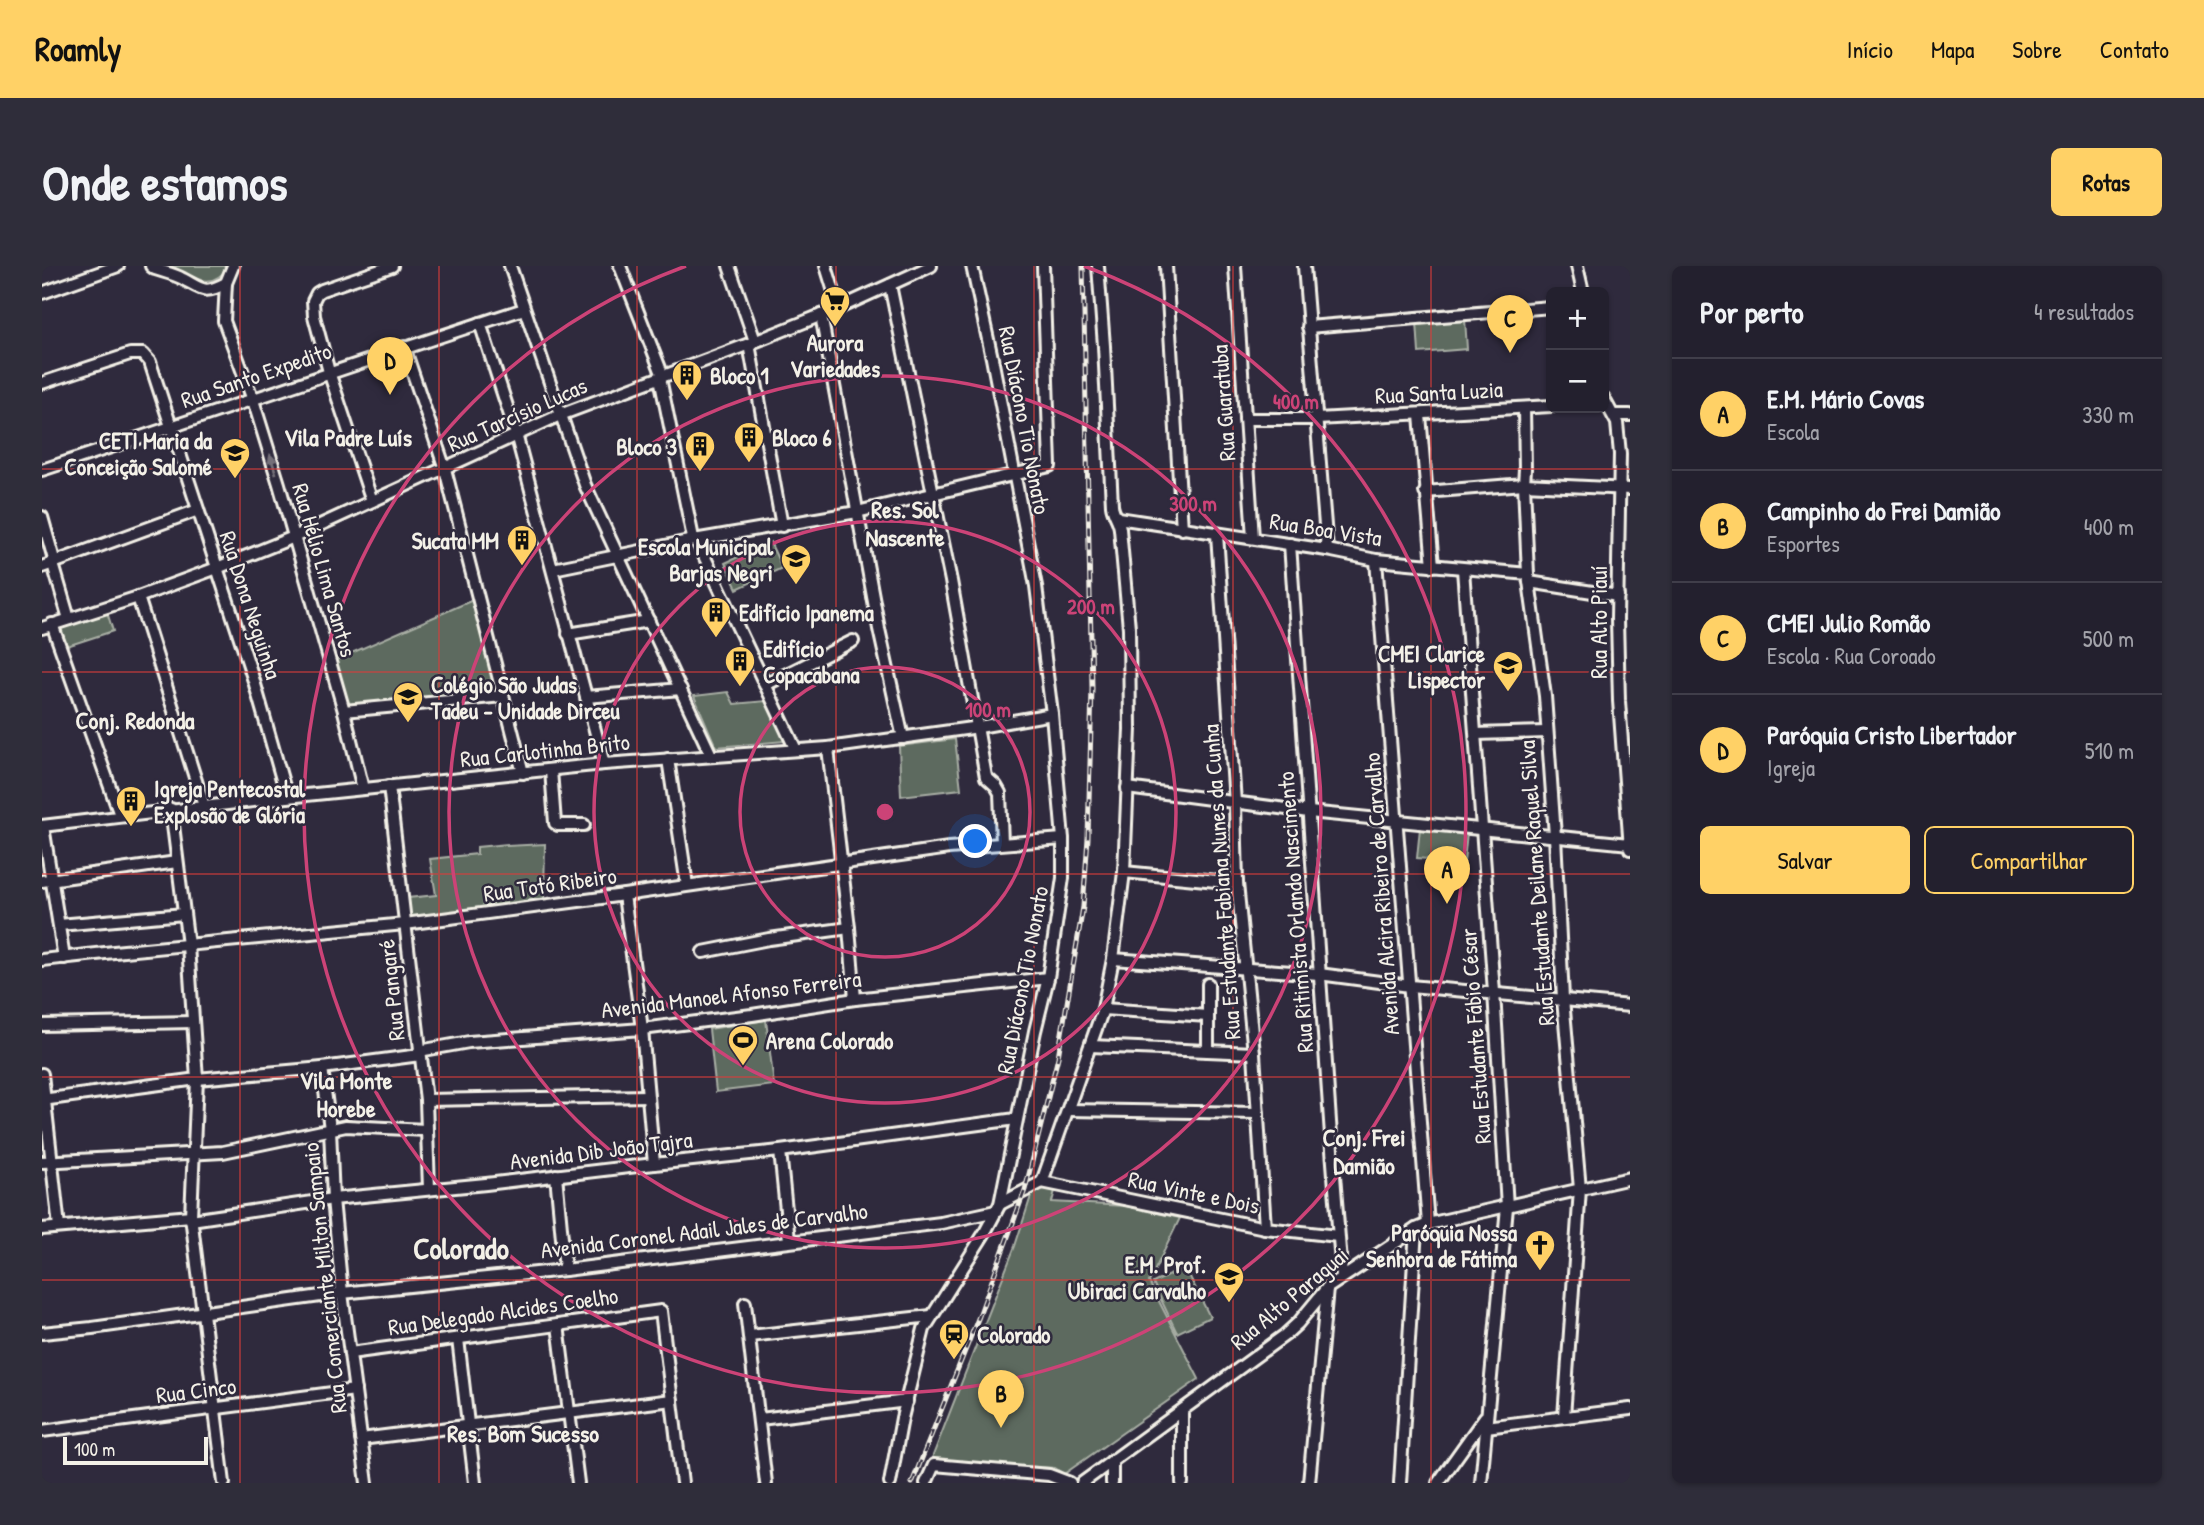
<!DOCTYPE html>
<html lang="pt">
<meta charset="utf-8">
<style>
:root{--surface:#23202e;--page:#2f2d3a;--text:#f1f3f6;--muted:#a3a3aa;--line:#403e4a;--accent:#ffd166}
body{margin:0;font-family:"Patrick Hand",sans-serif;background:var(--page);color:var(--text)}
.controls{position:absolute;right:21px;top:21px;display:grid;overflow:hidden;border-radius:10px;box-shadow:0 2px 5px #0004}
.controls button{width:63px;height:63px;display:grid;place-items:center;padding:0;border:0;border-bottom:2px solid var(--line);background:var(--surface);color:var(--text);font:35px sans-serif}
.scale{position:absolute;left:21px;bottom:18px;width:145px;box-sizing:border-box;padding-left:7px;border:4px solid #f4f1e8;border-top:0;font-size:19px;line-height:24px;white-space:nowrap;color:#f4f1e8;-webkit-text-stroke:5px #2f2a3d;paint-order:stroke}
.you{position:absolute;left:934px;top:576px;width:24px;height:24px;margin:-18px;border:5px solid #fff;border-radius:50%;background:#1a73e8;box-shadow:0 0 0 10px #1a73e833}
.badge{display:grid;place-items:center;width:46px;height:46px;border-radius:50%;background:var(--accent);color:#111;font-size:23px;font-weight:700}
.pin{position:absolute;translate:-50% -58px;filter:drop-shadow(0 2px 4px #0008)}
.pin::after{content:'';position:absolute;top:37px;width:24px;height:21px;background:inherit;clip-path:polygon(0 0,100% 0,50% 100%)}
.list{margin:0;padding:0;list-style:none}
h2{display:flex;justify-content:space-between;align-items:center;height:91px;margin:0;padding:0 28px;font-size:30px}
h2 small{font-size:23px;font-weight:400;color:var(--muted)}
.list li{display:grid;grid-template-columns:46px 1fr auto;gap:21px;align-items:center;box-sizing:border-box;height:112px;padding:0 28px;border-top:2px solid var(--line)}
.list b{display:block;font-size:26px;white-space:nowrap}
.list p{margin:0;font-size:23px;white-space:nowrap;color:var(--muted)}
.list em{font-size:23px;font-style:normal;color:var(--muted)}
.actions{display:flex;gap:14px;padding:21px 28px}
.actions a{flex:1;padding:16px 0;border:2px solid var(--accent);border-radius:10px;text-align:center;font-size:24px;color:var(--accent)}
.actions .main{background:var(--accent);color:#111}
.map{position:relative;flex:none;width:1588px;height:1217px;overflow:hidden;border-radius:10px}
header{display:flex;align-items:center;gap:42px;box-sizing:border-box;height:98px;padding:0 35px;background:var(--accent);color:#111}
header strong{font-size:33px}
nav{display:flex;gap:38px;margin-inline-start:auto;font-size:24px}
.intro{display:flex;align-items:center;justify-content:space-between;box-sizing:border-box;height:168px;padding:0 42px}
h1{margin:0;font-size:49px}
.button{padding:18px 32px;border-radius:10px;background:var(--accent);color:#111;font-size:24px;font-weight:700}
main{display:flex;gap:42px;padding:0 42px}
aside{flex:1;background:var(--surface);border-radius:10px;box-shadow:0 2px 5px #0004}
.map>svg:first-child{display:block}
.green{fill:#5d6a5f;stroke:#a8aea4;stroke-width:2}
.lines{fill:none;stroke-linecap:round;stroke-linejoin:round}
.minor-casing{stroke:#f4f1e8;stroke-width:16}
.minor{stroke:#2f2a3d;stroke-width:10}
.rail-casing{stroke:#f4f1e8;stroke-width:5}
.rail{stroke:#2f2a3d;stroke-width:2.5;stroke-dasharray:8;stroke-linecap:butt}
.oneway{fill:#747079}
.grid{fill:none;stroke:#d93c3b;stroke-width:2;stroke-opacity:0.55}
.ring{fill:none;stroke:#cc4377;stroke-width:3.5}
.labels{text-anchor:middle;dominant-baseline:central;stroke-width:5;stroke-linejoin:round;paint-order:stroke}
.poi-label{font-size:23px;font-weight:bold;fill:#f4f1e8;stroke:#2f2a3d;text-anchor:start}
.street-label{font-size:23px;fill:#f4f1e8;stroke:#2f2a3d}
.neighbourhood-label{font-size:24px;font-weight:bold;fill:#f4f1e8;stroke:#2f2a3d}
.district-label{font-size:30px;font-weight:bold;fill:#f4f1e8;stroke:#2f2a3d}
.centre{fill:#cc4377;stroke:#2f2a3d;stroke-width:3.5}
.ring-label{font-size:21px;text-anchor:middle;font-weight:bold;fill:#cc4377;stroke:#2f2a3d;stroke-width:5;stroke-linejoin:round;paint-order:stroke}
</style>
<header>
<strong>Roamly</strong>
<nav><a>Início</a><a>Mapa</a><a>Sobre</a><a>Contato</a></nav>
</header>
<div class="intro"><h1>Onde estamos</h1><a class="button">Rotas</a></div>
<main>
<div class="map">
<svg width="1588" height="1217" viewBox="0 0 1588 1217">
<rect width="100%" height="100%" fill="#2f2a3d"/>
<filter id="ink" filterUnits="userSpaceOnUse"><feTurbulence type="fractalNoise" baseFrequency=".0143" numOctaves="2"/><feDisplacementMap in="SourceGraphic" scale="14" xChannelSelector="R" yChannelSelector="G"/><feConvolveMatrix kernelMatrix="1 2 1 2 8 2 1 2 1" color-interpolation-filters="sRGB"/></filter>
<g filter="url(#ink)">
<g class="green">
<path d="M129 0H187C168 27 152 11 129 0Z"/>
<polygon points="1423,53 1425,83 1377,87 1375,56"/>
<polygon points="728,276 740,302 695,323 683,297"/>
<polygon points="431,334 455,425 303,439 291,395"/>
<polygon points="65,346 71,365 25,380 18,361"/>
<polygon points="686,426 692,438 724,435 743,475 674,481 652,430"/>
<polygon points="913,473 919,523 859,530 857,480"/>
<polygon points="1378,562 1425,566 1422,596 1375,592"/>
<polygon points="465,578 465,580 503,578 502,633 368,652 366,632 394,629 388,593 435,588 435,581"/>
<polygon points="724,754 732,819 674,826 667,763"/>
<polygon points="1001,922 1013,925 1010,936 1084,940 1138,952 1107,1016 1157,1113 1022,1208 1013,1202 902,1195 890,1192 973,980 990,927"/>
<polygon points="1143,1001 1168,1051 1135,1067 1111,1017"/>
</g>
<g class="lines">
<g class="minor-casing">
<g id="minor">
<path d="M109 0 113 3C122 6 132 8 141 13 160 23 162 29 184 17L191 0"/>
<polyline points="468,0 543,219 669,489"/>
<polyline points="578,0 621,110"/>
<polyline points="687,0 713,75"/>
<polyline points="784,0 797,42"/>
<polyline points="1124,0 1140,263"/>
<polyline points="1193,0 1211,272"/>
<polyline points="1262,0 1285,284"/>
<polyline points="1535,0 1541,26"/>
<polyline points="184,17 182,55 211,134 237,218 302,445 321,523"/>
<polyline points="848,19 909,315 944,511 954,520 958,527 960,577"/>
<polyline points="0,27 76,0"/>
<polyline points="779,49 837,363 861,472"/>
<polyline points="438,57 474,168 562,498"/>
<polyline points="1266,61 1509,41"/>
<polyline points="707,78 740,260"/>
<polyline points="362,81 403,203 481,507"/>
<polyline points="618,112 651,272 656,277 754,484"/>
<polyline points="0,117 88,88 101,88 108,96 212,415 245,531"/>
<polyline points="1562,133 1575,157 1578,188 1575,353 1577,435 1588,583"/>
<polyline points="1482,142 1483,203 1482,218 1486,308 1503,430 1513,570 1521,733 1538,923 1522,1151"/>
<polyline points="1378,149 1391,300"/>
<polyline points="1572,149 1588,149"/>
<polyline points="1203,153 1275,153 1509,140"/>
<path d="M0 204C161 151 321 95 482 43"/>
<polyline points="1383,226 1482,218 1588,223"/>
<polyline points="330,235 287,106 272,50 271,35 275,27 280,24 350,0"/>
<polyline points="0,251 13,297"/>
<polyline points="1076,252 1285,284 1334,294 1486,308"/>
<polyline points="1175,268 1193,537 1195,617 1212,787 1223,962"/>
<polyline points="1248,278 1290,884 1300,1010"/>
<polyline points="1334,294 1386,958"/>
<polyline points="11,298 27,353"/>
<polyline points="0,301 156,244"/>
<polyline points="511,303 652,274 815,246 1008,200 1001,0"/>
<polyline points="1421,303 1452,726 1465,941 1439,1217"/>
<polyline points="1487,316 1576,330"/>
<polyline points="96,331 162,540"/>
<polyline points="10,358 78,549"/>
<polyline points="0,362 96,331 175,302 252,271 518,149 707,78 797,42 889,0"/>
<polyline points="526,368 607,355"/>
<polyline points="723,419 811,375"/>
<polyline points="544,431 639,423"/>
<polyline points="302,445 461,430"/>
<polyline points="1434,468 1505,466"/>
<polyline points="786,482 807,662 813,733"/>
<polyline points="626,493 645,619"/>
<polyline points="509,504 513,557 516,559 542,559"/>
<polyline points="347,520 384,834 387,923"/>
<polyline points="1085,522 1267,546 1588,578"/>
<polyline points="129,543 146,679 155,813 149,950 182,1217"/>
<polyline points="0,560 245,531 562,498 786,482 937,461 1010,448"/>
<polyline points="1,560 22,692"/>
<polyline points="1082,606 1195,617"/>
<polyline points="0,615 135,596"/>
<polyline points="582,629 600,763 612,898"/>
<polyline points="17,659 142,648"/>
<polyline points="661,686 727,673 807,662"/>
<polyline points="1071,693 1277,708 1368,720 1588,740"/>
<polyline points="0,694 72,686 363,658 582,629 907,582 1021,573"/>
<polyline points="1166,718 1166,785"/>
<polyline points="1061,743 1166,750"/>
<polyline points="0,759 151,756"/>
<polyline points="1049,780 1212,787"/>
<polyline points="377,785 427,776 600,763 710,749 813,733 1006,712"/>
<polyline points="280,802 288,863 291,933 300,1027 325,1217"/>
<polyline points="0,808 17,961"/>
<polyline points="0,834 155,813 280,802 378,789"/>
<polyline points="384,834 605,830"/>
<polyline points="1026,844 1216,847"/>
<polyline points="738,885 747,974"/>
<polyline points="0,896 181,886 304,860 384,864"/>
<polyline points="514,909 523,1004"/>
<path d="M1000 916 1061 743 1071 693 1082 606 1088 463 1087 362 1078 263C1077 253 1071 248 1070 239L1062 80 1056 0"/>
<polyline points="1000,916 1223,962 1296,970"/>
<polyline points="958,938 1000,916"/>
<polyline points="149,954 291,933 444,918 612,898 738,885 974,853"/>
<polyline points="0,963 149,950"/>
<polyline points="703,1037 724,1217"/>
<polyline points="516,1059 536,1217"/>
<polyline points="0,1067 50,1062 300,1027 523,1004 899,957 954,945"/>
<polyline points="708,1070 889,1050"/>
<polyline points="416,1073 433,1217"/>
<polyline points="308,1087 619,1045 640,1217"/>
<polyline points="718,1153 865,1135"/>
<polyline points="1444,1161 1588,1143"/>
<polyline points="0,1165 313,1124"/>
<polyline points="319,1173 630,1134"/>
<polyline points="1070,1195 1070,1217"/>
<polyline points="848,1217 860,1152 882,1063 942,968 958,938 993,765 1006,712 1021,612 1021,573 1010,448 994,320 950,92 930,0"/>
<polyline points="884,1217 892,1199 1007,1209 1028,1217"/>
<polyline points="1040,1217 1243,1069 1256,1057 1285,1022 1374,963 1386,958 1588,912"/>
<polyline points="1140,1217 1140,1145"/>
<polyline points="1267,1217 1285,1022"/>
<polyline points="1358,1217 1374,963"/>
<polyline points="1396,1217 1443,1151"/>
</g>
</g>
<use href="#minor" class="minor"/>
<g class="rail-casing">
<polyline id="rail" points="870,1217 937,1050 983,924 1016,791 1041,641 1046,572 1050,422 1041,0"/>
</g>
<use href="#rail" class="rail"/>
</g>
<defs><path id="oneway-solid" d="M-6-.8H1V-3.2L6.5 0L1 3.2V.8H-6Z" transform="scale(1.75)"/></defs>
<use class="oneway" href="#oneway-solid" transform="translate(231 198) rotate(-107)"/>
</g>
<path class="grid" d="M198 0V1217M397 0V1217M595 0V1217M794 0V1217M992 0V1217M1191 0V1217M1389 0V1217M0 203H1588M0 406H1588M0 608H1588M0 811H1588M0 1014H1588"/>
<g class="ring">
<circle cx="843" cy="546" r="145"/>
<circle cx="843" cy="546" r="291"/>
<circle cx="843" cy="546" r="436"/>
<path d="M1042 0A581 581 0 1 1 644 0"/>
</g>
<defs>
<g id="supermarket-pin" transform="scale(1.575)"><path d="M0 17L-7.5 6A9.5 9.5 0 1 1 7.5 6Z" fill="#ffd166" stroke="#2f2a3d"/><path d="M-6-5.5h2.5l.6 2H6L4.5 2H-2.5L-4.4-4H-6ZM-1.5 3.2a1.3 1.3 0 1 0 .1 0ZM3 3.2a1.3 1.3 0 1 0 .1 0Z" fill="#111"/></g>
<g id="building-pin" transform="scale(1.575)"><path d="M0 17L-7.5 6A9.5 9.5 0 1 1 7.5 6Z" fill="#ffd166" stroke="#2f2a3d"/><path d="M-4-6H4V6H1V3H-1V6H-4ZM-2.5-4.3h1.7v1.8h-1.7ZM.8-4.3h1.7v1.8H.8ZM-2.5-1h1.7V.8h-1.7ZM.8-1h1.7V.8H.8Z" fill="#111"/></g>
<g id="school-pin" transform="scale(1.575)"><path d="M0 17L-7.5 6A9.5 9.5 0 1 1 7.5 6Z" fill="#ffd166" stroke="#2f2a3d"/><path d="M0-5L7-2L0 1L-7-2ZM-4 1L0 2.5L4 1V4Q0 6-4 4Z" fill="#111"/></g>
<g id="stadium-pin" transform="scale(1.575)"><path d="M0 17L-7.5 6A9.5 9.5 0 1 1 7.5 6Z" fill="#ffd166" stroke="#2f2a3d"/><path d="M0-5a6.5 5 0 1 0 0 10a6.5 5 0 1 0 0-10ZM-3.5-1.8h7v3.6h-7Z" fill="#111"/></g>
<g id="church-pin" transform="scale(1.575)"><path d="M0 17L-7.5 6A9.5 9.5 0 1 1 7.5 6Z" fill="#ffd166" stroke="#2f2a3d"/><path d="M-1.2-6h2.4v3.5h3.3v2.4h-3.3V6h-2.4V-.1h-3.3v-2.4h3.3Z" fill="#111"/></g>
<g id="station-pin" transform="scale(1.575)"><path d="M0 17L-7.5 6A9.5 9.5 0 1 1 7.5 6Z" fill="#ffd166" stroke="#2f2a3d"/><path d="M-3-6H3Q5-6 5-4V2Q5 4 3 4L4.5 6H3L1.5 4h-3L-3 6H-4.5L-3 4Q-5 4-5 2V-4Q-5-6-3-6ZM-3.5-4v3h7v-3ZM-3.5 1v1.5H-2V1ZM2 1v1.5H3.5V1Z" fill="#111"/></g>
</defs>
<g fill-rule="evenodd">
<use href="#supermarket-pin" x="793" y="35"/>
<use href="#building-pin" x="645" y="109"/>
<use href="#building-pin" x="707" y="171"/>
<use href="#building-pin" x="658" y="180"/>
<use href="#school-pin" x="193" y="187"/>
<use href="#building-pin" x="480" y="274"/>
<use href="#school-pin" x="754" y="293"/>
<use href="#building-pin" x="674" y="346"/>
<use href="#building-pin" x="698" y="395"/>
<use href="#school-pin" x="1466" y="400"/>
<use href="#school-pin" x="366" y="431"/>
<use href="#building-pin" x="89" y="535"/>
<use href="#stadium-pin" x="701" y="774"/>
<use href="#church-pin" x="1498" y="979"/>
<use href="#school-pin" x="1187" y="1011"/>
<use href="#station-pin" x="912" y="1068"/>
</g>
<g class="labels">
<g class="poi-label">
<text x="793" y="76" text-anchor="middle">Aurora<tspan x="793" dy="26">Variedades</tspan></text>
<text x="668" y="109">Bloco 1</text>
<text x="730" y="171">Bloco 6</text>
<text x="170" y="174" text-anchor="end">CETI Maria da<tspan x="170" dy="26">Conceição Salomé</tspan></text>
<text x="635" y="180" text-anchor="end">Bloco 3</text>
<text x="457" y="274" text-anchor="end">Sucata MM</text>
<text x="731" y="280" text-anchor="end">Escola Municipal<tspan x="731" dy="26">Barjas Negri</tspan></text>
<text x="697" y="346">Edifício Ipanema</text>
<text x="721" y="382">Edifício<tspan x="721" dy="26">Copacabana</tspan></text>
<text x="1443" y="387" text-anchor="end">CMEI Clarice<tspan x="1443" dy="26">Lispector</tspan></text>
<text x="389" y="418">Colégio São Judas<tspan x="389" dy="26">Tadeu - Unidade Dirceu</tspan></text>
<text x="112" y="522">Igreja Pentecostal<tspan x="112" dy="26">Explosão de Glória</tspan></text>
<text x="724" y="774">Arena Colorado</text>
<text x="1475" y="966" text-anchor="end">Paróquia Nossa<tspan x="1475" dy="26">Senhora de Fátima</tspan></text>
<text x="1164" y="998" text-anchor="end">E.M. Prof.<tspan x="1164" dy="26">Ubiraci Carvalho</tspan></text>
<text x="935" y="1068">Colorado</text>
</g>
<g class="street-label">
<text transform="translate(214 109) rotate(-19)">Rua Santo Expedito</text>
<text transform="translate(1397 126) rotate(-3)">Rua Santa Luzia</text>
<text transform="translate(1181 137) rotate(-94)">Rua Guaratuba</text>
<text transform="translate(475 148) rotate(-24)">Rua Tarcísio Lucas</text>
<text transform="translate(983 154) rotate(79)">Rua Diácono Tio Nonato</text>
<text transform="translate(1284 263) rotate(9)">Rua Boa Vista</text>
<text transform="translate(283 304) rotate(74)">Rua Hélio Lima Santos</text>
<text transform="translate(209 339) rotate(72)">Rua Dona Neguinha</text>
<text transform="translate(1556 356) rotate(-90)">Rua Alto Piauí</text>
<text transform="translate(503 484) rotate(-6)">Rua Carlotinha Brito</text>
<text transform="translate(1179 616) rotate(-94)">Rua Estudante Fabiana Nunes da Cunha</text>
<text transform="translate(1494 617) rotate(-94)">Rua Estudante Deilane Raquel Silva</text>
<text transform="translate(508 618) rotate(-8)">Rua Totó Ribeiro</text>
<text transform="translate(1339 628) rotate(-94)">Avenida Alcira Ribeiro de Carvalho</text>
<text transform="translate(1253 646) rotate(-94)">Rua Ritimista Orlando Nascimento</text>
<text transform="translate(980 714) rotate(-79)">Rua Diácono Tio Nonato</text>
<text transform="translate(349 724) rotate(-96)">Rua Pangaré</text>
<text transform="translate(689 728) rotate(-7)">Avenida Manoel Afonso Ferreira</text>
<text transform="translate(1433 770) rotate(-94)">Rua Estudante Fábio César</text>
<text transform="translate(559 884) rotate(-7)">Avenida Dib João Tajra</text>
<text transform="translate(1152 926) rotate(12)">Rua Vinte e Dois</text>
<text transform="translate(662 964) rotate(-7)">Avenida Coronel Adail Jales de Carvalho</text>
<text transform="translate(282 1012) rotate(-96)">Rua Comerciante Milton Sampaio</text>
<text transform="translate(1247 1032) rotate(-40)">Rua Alto Paraguai</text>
<text transform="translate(461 1045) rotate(-8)">Rua Delegado Alcides Coelho</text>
<text transform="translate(154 1124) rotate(-7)">Rua Cinco</text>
</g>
<g class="neighbourhood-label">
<text x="306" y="171">Vila Padre Luís</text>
<text x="863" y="243">Res. Sol<tspan x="863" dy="28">Nascente</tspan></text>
<text x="93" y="454">Conj. Redonda</text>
<text x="304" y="814">Vila Monte<tspan x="304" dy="28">Horebe</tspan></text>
<text x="1322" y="871">Conj. Frei<tspan x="1322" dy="28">Damião</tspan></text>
<text x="481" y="1167">Res. Bom Sucesso</text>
</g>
<g class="district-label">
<text x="419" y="982">Colorado</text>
</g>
</g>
<circle cx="843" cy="546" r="10" class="centre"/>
<g class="ring-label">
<text x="1254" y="143">400 m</text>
<text x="1151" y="245">300 m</text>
<text x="1049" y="348">200 m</text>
<text x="946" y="451">100 m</text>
</g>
</svg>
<div class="controls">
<button>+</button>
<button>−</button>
</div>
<div class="scale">100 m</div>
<div class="you"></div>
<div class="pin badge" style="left:1405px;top:638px">A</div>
<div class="pin badge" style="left:959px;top:1162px">B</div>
<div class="pin badge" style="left:1468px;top:87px">C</div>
<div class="pin badge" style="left:348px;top:129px">D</div>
</div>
<aside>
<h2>Por perto<small>4 resultados</small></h2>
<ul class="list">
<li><span class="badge">A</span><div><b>E.M. Mário Covas</b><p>Escola</p></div><em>330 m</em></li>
<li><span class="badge">B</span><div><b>Campinho do Frei Damião</b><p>Esportes</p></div><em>400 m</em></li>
<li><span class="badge">C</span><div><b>CMEI Julio Romão</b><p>Escola · Rua Coroado</p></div><em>500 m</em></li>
<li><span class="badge">D</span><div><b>Paróquia Cristo Libertador</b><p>Igreja</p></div><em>510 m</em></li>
</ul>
<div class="actions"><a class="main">Salvar</a><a>Compartilhar</a></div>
</aside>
</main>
